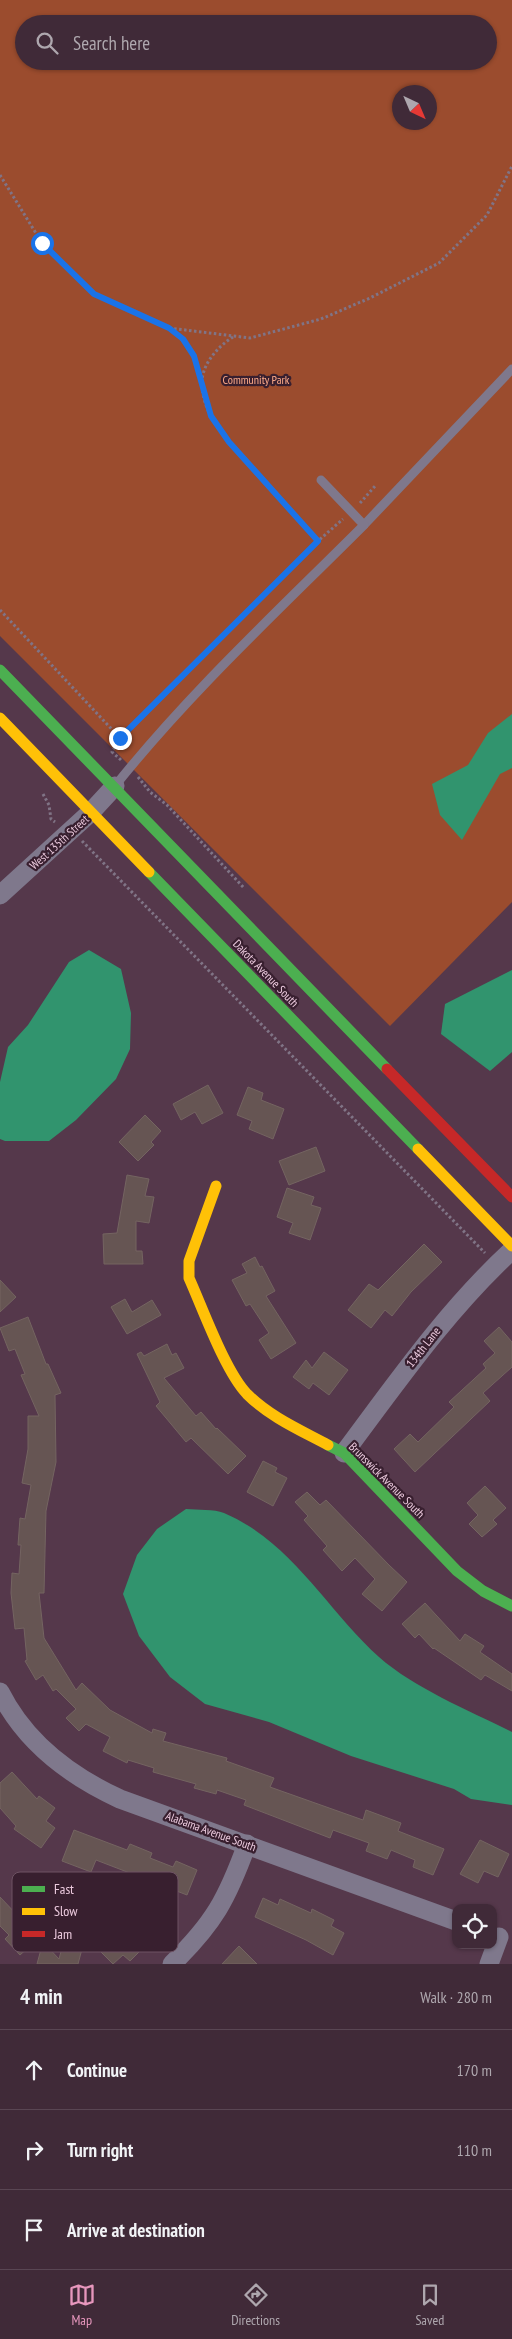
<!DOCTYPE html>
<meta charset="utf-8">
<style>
:root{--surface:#402a38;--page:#473240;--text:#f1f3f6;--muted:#aea7ae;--line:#594653;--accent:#e797bd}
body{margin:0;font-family:"PT Sans Narrow",sans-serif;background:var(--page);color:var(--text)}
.controls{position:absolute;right:15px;bottom:15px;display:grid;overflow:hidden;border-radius:10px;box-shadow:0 1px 4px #0004}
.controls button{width:45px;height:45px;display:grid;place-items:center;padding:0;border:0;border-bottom:1px solid var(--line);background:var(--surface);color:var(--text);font:25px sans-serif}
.compass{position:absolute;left:392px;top:85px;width:45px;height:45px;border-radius:50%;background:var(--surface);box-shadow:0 1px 4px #0004;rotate:136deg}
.stop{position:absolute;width:15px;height:15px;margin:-11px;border:4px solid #1a73e8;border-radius:50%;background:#fff}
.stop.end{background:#1a73e8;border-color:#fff;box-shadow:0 1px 5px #0008}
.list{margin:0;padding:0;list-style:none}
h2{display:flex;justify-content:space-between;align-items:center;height:65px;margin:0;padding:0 20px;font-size:21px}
h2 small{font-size:16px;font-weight:400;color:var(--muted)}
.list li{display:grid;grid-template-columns:32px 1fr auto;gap:15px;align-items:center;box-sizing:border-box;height:80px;padding:0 20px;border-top:1px solid var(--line)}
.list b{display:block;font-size:19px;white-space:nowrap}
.list em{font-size:16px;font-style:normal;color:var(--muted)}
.icon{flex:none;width:28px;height:28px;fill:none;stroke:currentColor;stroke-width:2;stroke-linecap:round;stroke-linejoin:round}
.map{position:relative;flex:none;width:512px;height:1964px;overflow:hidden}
.search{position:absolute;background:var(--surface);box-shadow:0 1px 4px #0004;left:15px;right:15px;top:15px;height:55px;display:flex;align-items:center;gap:12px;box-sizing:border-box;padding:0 18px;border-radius:28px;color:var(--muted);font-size:19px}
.sheet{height:305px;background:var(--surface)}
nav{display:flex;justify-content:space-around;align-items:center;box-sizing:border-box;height:70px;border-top:1px solid var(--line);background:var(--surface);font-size:14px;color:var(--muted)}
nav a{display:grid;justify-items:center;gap:2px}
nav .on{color:var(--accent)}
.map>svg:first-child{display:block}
.green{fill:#9b4c2e;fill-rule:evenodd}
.water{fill:#31946e}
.building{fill:#665553;stroke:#746461}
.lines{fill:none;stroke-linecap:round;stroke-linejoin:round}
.path{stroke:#807486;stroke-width:3;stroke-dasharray:2.5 2.5;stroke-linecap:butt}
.lane{stroke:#7f788c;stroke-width:9}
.street{stroke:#7f788c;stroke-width:19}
.fast{stroke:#4caf50;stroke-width:11}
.slow{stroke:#ffc107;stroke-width:11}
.jam{stroke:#c62828;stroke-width:11}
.route{stroke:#1a73e8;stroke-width:6}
.labels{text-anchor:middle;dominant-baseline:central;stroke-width:4.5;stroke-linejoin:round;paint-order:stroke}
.park-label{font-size:12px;fill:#fdaa89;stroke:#381f2f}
.street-label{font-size:12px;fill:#edcbdf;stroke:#381f2f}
.key{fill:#381f2f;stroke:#6e5364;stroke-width:1}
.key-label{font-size:14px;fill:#edcbdf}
</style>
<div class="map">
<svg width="512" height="1964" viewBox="0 0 512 1964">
<rect width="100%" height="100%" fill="#55384b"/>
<path class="green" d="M0 0H512V902L390 1026 0 636ZM24 24H488V61H24ZM400 92H430V122H400Z"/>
<g class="water">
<polygon points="512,714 512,768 500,774 462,840 440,815 432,784 468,765 488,733"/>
<polygon points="89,950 121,969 131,1013 130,1049 116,1079 76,1120 49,1141 5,1141 0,1139 0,1082 8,1047 28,1025 69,962"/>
<polygon points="512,970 512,1052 490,1071 441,1034 445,1004"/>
<path d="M186 1509C198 1510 214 1509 224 1513 292 1542 327 1610 379 1657 414 1688 470 1711 512 1732V1805L471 1799 454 1789 351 1756 269 1722 205 1704 170 1677 139 1636 123 1594 137 1555 157 1529Z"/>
</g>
<g class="building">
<polygon points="208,1085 223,1113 202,1124 195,1112 181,1120 173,1104"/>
<polygon points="248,1087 263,1093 261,1100 284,1109 273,1139 249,1129 252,1121 237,1115"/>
<polygon points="145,1115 161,1131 151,1142 154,1145 138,1161 119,1142"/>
<polygon points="316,1147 325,1171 289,1185 279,1161"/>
<polygon points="127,1175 149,1179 145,1196 154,1197 149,1223 136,1221 136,1251 142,1251 143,1264 104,1264 103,1234 117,1233"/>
<polygon points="287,1188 314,1197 311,1205 321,1208 310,1240 289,1233 293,1223 277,1217"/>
<polygon points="424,1244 442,1262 411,1292 392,1316 385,1310 371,1328 348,1310 369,1284 378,1290"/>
<polygon points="255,1257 260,1267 262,1266 275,1291 266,1296 296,1343 271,1359 259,1340 269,1333 250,1304 246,1306 232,1280 247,1273 242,1264"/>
<polygon points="0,1280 16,1297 0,1312"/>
<polygon points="125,1299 132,1312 152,1300 161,1315 127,1334 111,1307"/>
<polygon points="28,1317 46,1364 48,1364 61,1393 55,1395 56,1462 46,1511 44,1593 39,1593 44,1638 76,1690 82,1683 110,1710 152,1733 153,1729 166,1733 163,1741 227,1758 226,1761 274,1778 270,1787 363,1820 366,1810 401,1823 398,1831 444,1849 433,1875 413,1867 415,1860 391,1850 387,1859 366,1851 369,1843 333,1830 330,1838 244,1805 246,1800 217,1790 216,1794 194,1788 196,1784 153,1772 154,1768 128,1760 127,1763 103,1751 110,1737 86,1724 79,1731 66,1718 76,1709 56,1689 53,1691 43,1675 36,1680 25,1661 27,1660 24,1628 15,1629 11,1593 12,1573 19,1574 21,1545 18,1545 20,1518 25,1519 31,1485 22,1483 28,1449 28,1416 39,1416 21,1375 25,1374 15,1349 9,1351 0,1328"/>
<polygon points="499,1327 512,1342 512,1367 483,1393 490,1401 415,1472 394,1449 410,1434 418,1442 454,1407 449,1402 486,1368 483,1364 495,1353 484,1341"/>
<polygon points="167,1344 172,1355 176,1353 184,1368 164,1378 196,1416 201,1412 216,1429 217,1428 246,1456 228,1474 191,1438 186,1442 156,1406 160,1402 137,1354 141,1352 144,1356"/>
<polygon points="324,1352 348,1370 329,1395 313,1383 309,1389 293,1377 306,1360 312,1368"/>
<polygon points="263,1461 277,1468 275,1472 287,1478 273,1506 247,1492"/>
<polygon points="485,1486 506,1508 493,1520 497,1524 482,1537 469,1524 478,1515 467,1503"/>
<polygon points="307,1492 320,1505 326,1500 389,1565 407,1582 382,1611 362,1594 375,1579 355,1558 342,1571 323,1550 327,1546 304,1520 308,1516 295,1502"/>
<polygon points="425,1603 460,1641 465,1634 484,1646 480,1652 512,1674 512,1691 485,1675 481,1680 434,1648 433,1649 419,1634 415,1638 402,1624"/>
<polygon points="12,1772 37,1799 39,1796 55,1808 46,1821 55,1828 41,1848 14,1829 16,1826 0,1808 0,1783"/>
<polygon points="74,1830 127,1850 130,1844 152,1853 150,1858 173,1867 176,1861 197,1870 187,1895 96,1860 91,1872 62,1861"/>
<polygon points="480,1840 509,1854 498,1877 484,1871 478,1883 460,1874"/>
<polygon points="0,1897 39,1938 20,1955 5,1939 9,1935 0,1926"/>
<polygon points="263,1898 278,1905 280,1899 311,1913 312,1909 334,1920 331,1926 344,1933 333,1955 306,1940 255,1917"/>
<polygon points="133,1925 149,1942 130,1961 123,1955 113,1964 95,1946 115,1926 124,1934"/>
<polygon points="43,1942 59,1959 63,1944 82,1949 78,1964 37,1964"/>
<polygon points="239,1946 257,1964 222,1964"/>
</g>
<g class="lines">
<g class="path">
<polyline points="0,175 42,243 94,293 169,328 250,338 321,319 370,298 439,263 487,215 512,166"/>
<path d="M170 329C192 346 195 360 202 385"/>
<path d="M233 337C217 347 200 366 202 387 205 425 241 454 264 481 282 501 300 521 318 541"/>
<polyline points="360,503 376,485"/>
<polyline points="0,610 120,738"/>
<polyline points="121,760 112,752 120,738 318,541 343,519"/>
<polyline points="138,777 150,792 167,805 244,888"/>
<polyline points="43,794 49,805 51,819 55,822"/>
<polyline points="82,841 485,1253"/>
</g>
<g class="lane">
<polyline points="364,525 512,369"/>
<path d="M115 786C190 692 279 610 364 525L321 480"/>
</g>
<g class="street">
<polyline points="0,895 91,812 115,786"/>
<path d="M344 1453C397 1382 447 1310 512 1250"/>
<path d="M0 1692C25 1742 70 1776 120 1799L456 1921"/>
<path d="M172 1964C214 1923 227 1899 247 1844"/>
<polyline points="489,1964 499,1937"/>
</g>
<g class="fast">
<polyline points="0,670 387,1069"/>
<polyline points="149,872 418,1149"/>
<polyline points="328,1445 344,1453 457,1571 483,1591 512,1606"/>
</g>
<g class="slow">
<polyline points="0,718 149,872"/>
<polyline points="418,1149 512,1246"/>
<path d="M216 1186 189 1261V1278C203 1309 225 1371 247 1394 270 1417 300 1430 328 1445"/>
</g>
<polyline class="jam" points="387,1069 512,1197"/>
</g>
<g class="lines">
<polyline class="route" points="42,243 94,294 169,328 183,339 194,356 211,416 229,442 318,541 120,738"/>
</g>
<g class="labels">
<g class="park-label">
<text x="256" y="379">Community Park</text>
</g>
<g class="street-label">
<text transform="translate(59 842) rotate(-42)">West 135th Street</text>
<text transform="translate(266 973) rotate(46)">Dakota Avenue South</text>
<text transform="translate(423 1347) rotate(-52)">134th Lane</text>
<text transform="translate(387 1480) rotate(45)">Brunswick Avenue South</text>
<text transform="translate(211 1831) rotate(20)">Alabama Avenue South</text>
</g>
</g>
<rect x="12" y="1872" width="166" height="80" rx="8" class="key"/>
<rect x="22" y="1886" width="23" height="6" fill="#4caf50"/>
<rect x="22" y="1908" width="23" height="7" fill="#ffc107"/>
<rect x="22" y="1931" width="23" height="6" fill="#c62828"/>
<g class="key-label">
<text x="54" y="1894">Fast</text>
<text x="54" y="1916">Slow</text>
<text x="54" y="1939">Jam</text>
</g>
</svg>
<div class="controls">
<button><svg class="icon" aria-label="locate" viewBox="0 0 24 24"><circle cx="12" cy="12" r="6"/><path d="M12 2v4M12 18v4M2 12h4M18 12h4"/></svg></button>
</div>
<svg class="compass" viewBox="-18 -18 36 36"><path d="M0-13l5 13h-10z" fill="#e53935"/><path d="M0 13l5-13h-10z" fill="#aea7ae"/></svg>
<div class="stop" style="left:42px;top:243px"></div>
<div class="stop end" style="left:120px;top:738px"></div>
<div class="search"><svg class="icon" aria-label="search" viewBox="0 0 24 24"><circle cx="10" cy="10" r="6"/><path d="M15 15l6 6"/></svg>Search here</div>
</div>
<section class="sheet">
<h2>4 min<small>Walk · 280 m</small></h2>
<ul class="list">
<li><svg class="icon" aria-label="ahead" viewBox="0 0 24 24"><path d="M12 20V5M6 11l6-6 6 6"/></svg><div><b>Continue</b></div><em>170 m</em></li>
<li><svg class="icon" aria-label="right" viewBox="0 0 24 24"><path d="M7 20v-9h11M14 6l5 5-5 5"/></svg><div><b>Turn right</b></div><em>110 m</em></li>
<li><svg class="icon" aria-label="arrive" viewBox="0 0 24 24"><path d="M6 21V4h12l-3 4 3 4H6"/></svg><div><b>Arrive at destination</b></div></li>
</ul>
</section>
<nav>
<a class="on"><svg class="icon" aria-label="map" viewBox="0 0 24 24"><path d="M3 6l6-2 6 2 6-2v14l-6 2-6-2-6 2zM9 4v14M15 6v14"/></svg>Map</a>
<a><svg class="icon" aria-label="directions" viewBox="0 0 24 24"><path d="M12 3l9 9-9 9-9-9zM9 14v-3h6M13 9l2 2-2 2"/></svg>Directions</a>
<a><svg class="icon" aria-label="saved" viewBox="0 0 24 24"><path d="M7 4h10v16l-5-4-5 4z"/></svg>Saved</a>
</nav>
